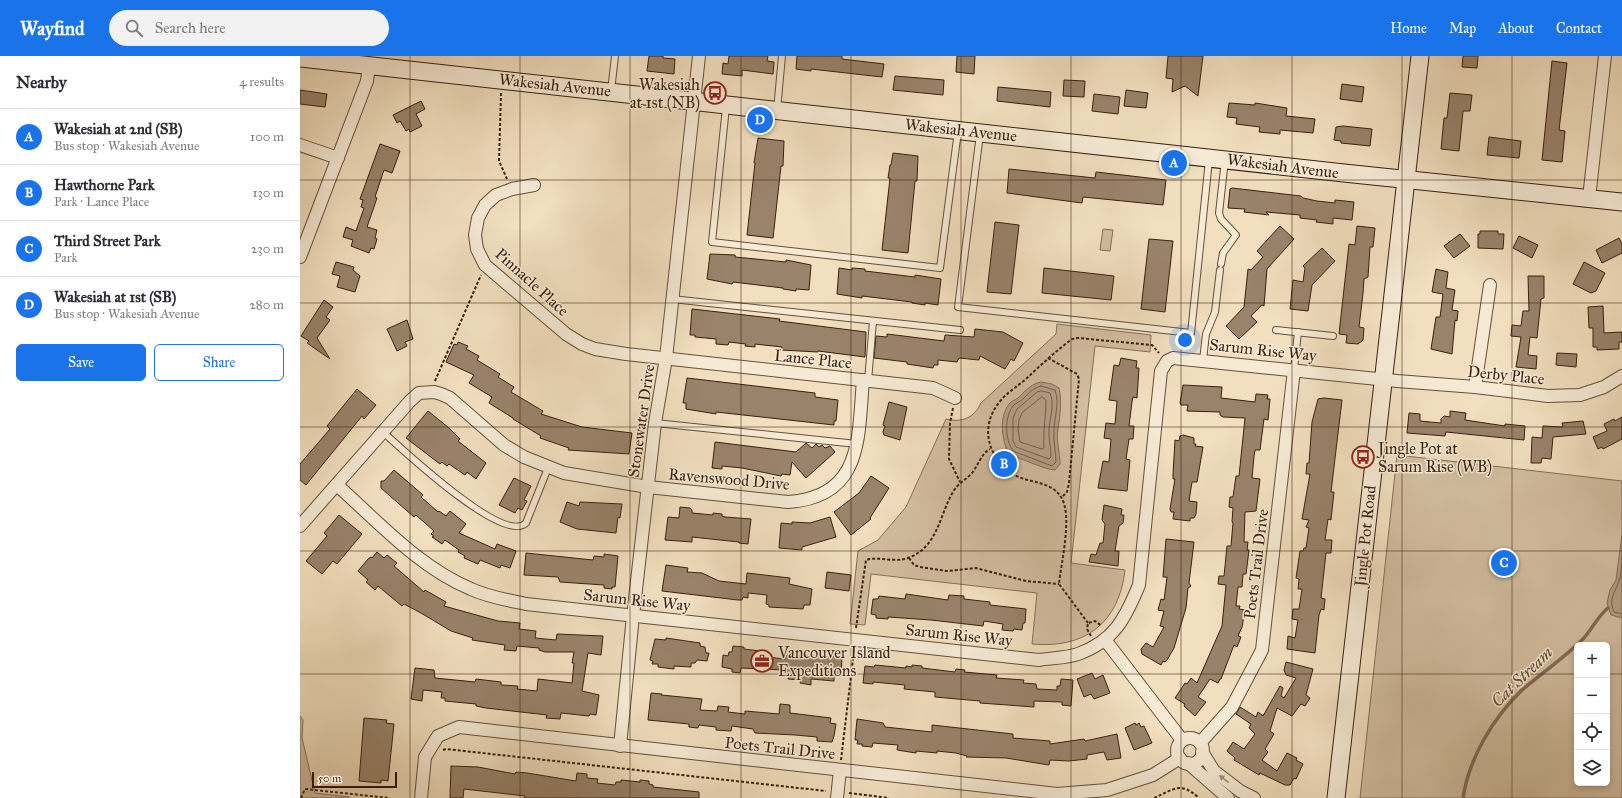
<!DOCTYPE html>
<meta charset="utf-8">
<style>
:root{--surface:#fff;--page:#f2f2f3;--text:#2b2b33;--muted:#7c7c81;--line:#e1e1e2;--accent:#1a73e8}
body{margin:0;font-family:"IM FELL Great Primer",serif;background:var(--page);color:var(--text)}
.controls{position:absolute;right:12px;bottom:12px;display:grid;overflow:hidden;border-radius:6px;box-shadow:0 2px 6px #0003}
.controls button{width:36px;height:36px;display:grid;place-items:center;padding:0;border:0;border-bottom:1px solid var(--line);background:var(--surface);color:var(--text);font:20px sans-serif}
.scale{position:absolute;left:12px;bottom:10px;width:85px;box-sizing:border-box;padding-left:4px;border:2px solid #3a1f10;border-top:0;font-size:11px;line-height:14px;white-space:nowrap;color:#3a1f10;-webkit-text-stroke:3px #f6ead5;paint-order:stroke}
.you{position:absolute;left:885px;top:284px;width:14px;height:14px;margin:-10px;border:3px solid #fff;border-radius:50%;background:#1a73e8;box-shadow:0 0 0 6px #1a73e833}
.badge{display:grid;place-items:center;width:26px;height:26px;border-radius:50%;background:var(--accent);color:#fff;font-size:13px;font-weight:700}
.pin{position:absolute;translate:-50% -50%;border:2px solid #fff;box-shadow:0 1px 4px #0006}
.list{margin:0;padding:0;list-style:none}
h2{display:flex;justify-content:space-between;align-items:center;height:52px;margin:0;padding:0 16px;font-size:17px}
h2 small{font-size:13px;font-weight:400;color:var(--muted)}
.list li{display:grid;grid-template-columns:26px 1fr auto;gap:12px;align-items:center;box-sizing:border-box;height:56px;padding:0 16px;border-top:1px solid var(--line)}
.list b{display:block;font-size:15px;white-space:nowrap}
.list p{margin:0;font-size:13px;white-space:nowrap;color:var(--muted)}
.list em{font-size:13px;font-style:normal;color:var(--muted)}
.actions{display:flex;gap:8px;padding:12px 16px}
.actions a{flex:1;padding:9px 0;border:1px solid var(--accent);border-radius:6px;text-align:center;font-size:14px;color:var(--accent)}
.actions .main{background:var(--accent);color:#fff}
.icon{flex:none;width:22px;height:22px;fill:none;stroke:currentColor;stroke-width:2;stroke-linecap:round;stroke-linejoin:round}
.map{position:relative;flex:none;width:1322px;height:742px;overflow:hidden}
header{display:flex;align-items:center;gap:24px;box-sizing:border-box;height:56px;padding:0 20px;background:var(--accent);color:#fff}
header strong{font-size:19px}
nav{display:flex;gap:22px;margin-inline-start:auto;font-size:14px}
.search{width:280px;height:36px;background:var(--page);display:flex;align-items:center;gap:10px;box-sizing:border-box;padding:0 14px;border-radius:22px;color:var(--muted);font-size:15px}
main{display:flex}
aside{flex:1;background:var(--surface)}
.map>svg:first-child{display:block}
.green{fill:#d2bea1;stroke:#866e58;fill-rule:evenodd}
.water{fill:#b39e84;stroke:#836b56}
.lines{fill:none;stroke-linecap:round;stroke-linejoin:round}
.shore{stroke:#765e4a;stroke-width:1}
.stream{stroke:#836b56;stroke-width:3.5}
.building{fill:#99836b;stroke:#3a1f10}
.lane-casing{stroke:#684f3c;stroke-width:8}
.street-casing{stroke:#684f3c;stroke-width:14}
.secondary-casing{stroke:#3a1f10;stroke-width:19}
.path{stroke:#3a1f10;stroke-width:2;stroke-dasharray:3 2;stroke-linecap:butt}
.lane{stroke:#f6ead5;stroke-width:6}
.street{stroke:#f6ead5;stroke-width:12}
.secondary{stroke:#f6ead5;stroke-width:17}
.oneway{fill:#a18f7c}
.grid{fill:none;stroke:#3a1f10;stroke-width:1;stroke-opacity:0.55}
.labels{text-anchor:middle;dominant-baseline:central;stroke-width:3;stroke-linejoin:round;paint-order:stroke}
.poi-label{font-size:16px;fill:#3a1f10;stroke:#f6ead5;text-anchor:start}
.street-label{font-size:16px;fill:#3a1f10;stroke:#f6ead5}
.water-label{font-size:17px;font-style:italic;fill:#644b39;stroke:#f6ead5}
</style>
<header>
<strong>Wayfind</strong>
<div class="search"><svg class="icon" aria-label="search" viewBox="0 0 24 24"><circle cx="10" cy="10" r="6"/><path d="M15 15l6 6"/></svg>Search here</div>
<nav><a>Home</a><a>Map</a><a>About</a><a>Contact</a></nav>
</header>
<main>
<aside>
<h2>Nearby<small>4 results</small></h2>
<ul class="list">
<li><span class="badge">A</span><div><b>Wakesiah at 2nd (SB)</b><p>Bus stop · Wakesiah Avenue</p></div><em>100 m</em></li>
<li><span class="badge">B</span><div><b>Hawthorne Park</b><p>Park · Lance Place</p></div><em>130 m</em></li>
<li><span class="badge">C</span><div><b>Third Street Park</b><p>Park</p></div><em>230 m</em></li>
<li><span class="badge">D</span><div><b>Wakesiah at 1st (SB)</b><p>Bus stop · Wakesiah Avenue</p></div><em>280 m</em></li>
</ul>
<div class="actions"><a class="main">Save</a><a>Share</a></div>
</aside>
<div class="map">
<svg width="1322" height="742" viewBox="0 0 1322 742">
<rect width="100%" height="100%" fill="#f1dfbf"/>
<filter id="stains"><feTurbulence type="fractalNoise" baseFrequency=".005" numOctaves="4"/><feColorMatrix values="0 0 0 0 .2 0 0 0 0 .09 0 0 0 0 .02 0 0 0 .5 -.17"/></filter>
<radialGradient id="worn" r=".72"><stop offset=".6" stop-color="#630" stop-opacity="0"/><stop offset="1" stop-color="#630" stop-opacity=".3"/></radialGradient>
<g class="green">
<polygon points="803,173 813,174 810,195 800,194"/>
<path d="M757 268 851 279 850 296 795 290 771 507 825 514C819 567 785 593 732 588L737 537 571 518 565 569 550 568 558 495 578 484 606 451 646 363C662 367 674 362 681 347L756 278Z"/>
<path d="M1097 399 1322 425V742H1060ZM1277 589H1307V727H1277Z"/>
<polygon points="0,660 3,664 2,682 15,737 49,741 49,742 0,742"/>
</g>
<g class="water">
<path d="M741 326 752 328 759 332C762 347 760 359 758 373 756 384 760 397 760 408L755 414C745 414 722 402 709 399 702 384 698 361 710 347 713 344 718 343 720 340 727 333 732 328 741 326Z"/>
<polygon points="1322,479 1322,562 1311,559 1307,547 1310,534 1316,524"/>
</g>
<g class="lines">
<g class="shore">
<path d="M741 330 755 334C760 348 754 361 754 375 753 385 756 396 756 406L752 410 713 395C705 383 704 362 713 350 715 347 720 346 723 343 729 337 733 332 741 330Z"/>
<path d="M742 335 750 337C755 349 750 361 749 372 748 382 751 392 751 401L749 403 716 391 713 385V362L717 353 737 336Z"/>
<path d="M742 341 746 344C746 361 743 374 744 392L742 393 720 386 718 373 719 364 722 357Z"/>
<path d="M1322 500C1321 508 1322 518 1319 525 1315 537 1308 543 1314 556L1322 558"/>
</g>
<path class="stream" d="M1163 742C1169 702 1193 662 1222 634 1242 617 1264 602 1283 583 1292 573 1298 560 1308 552"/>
</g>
<g class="building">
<polygon points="349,0 363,0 363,2 375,3 374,18 347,15"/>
<polygon points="429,0 468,0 467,5 474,6 473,18 442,14 442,20 422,18 423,7 428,8"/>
<polygon points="497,0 542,0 542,3 584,8 582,21 511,13 511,15 496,13"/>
<polygon points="657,0 675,0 674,18 656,16"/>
<polygon points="868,0 903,0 898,40 885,30 872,36 873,23 866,22"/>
<polygon points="1163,0 1178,0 1177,12 1162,11"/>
<polygon points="1252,5 1267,7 1259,74 1265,75 1262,106 1242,104"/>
<polygon points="595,20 644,24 643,39 593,34"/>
<polygon points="764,24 785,25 784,41 763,40"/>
<polygon points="1042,28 1064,31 1062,46 1040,43"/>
<polygon points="698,31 751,36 750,51 697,45"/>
<polygon points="0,34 27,38 25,51 0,48"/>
<polygon points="826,34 848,37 846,52 824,50"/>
<polygon points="1150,37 1172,39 1170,55 1163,55 1159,95 1141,93 1144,62 1147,62"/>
<polygon points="794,38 820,41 818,58 792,55"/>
<polygon points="121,45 125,53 116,58 122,70 110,76 109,73 106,75 100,65 97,67 93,59"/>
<polygon points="929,47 955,49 955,47 987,52 986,60 1015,63 1013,77 980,74 980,78 959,76 960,71 936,68 937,62 927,61"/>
<polygon points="1043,70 1072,73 1070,90 1041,87 1041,85 1034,84 1036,71"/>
<polygon points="1189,81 1221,85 1219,102 1187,99"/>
<polygon points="458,82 484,85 483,110 481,110 473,182 447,179 455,107 454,107"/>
<polygon points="80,88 100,95 92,117 84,114 75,141 77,142 67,171 77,174 75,182 77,183 74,193 71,192 69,197 51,190 53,184 43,181 46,171 56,175 64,152 61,151 63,144 60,143"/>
<polygon points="593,97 618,100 617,125 615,125 608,197 582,194 590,122 588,122 590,109 591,109"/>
<polygon points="709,113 795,122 796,116 866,124 863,149 783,141 782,147 707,137"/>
<polygon points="932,132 1001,140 1003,142 1017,145 1035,147 1035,144 1054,146 1052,164 1033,162 1033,168 1016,166 1017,164 1000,162 1000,159 966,156 969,159 944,156 945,153 928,152 930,133"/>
<polygon points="695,166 719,169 711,238 687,236"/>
<polygon points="980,170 994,183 967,213 964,250 962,249 951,260 957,266 939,283 926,270 944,251 948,213 951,214 963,201 957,195"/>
<polygon points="1057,170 1075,172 1073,191 1070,191 1068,221 1064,223 1063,237 1059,271 1064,272 1063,284 1058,288 1046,287 1047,279 1039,278 1049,188 1055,189"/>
<polygon points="1180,175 1198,175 1198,178 1204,178 1203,193 1178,192 1178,178 1180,178"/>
<polygon points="1160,178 1170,190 1154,202 1144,190"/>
<polygon points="1219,180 1238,189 1232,202 1213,192"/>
<polygon points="1319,182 1322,188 1322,197 1302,207 1296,194"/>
<polygon points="849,183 873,185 865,256 841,253"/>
<polygon points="1022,192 1035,205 1012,229 1008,255 990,253 993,224 1003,226 1005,212 1003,210"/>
<polygon points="410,198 435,199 435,201 486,206 486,204 511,209 509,234 496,233 496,235 483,233 483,232 433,226 432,228 407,223"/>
<polygon points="36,206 54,211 53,214 60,220 55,236 37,231 40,220 32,218"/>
<polygon points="1284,206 1305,217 1296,235 1291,237 1273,228"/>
<polygon points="539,212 552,214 552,212 565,213 565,215 615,221 615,219 641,223 638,249 625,247 625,249 612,247 612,246 562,240 562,242 537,238"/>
<polygon points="744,212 814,220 811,244 742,237"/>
<polygon points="1136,213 1148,216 1146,232 1155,234 1152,254 1158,255 1157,265 1155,264 1152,298 1131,293 1136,261 1140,261 1143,238 1132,236"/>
<polygon points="1228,220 1244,220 1244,242 1241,243 1237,282 1230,281 1228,299 1237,300 1236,313 1216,311 1221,281 1211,280 1212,269 1221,270 1223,255 1229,255"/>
<polygon points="24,244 33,251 26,261 30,264 17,282 30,303 7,287 9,285 1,280"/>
<polygon points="1303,250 1304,277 1322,276 1322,286 1319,286 1319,293 1297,294 1297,291 1293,291 1293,272 1289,272 1288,251"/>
<polygon points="392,253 480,263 479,265 566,276 565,301 518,295 518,296 481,294 482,291 455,288 455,291 445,290 446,288 429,286 428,289 416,288 416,283 395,281 395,279 390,279"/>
<polygon points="107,264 113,283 105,286 107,290 97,295 87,273"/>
<polygon points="675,273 703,276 723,287 714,305 711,303 705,313 680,300 679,304 659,302 657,306 638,304 638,309 634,309 633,312 607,308 607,306 574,302 576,280 587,281 587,278 644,285 645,279 674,281"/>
<polygon points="158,286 168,290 166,293 179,300 177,304 200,318 198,321 214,331 211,336 243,355 241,358 282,371 332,377 329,398 268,394 269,392 240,382 241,380 213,363 213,362 189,347 192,341 169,327 174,319 146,306 154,288 157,289"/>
<polygon points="1257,297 1277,298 1276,311 1256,309"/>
<polygon points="821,302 837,305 836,312 839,312 837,342 833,341 832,346 829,370 834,370 833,383 829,383 826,403 830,404 827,435 798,432 803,405 809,406 811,383 804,382 806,367 815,368 817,345 809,344 814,309 819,310"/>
<polygon points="387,322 515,337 515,341 538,344 536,365 534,365 534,369 416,356 416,358 386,353 386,347 383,347"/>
<polygon points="883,329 922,331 921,342 955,346 956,338 968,339 967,343 970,343 968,364 964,363 960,394 955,394 954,400 952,422 960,423 956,455 945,456 944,486 948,486 947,494 949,494 946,518 943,518 942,531 938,531 936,550 940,550 939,553 945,554 942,571 938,580 941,581 937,591 934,589 921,623 920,623 918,627 910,623 898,641 906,646 895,660 884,650 885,648 875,642 885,627 887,628 891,622 897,627 922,570 926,529 918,528 919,520 924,520 927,490 931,490 933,467 932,466 933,452 929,451 930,441 933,441 936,420 939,420 945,362 923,361 920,359 920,356 887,355 888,349 881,349 880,347"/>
<polygon points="57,333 76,349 64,363 62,360 6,429 0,424 0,408 30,373 27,370"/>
<polygon points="1024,342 1042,344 1031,436 1034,436 1031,464 1028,463 1025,484 1032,484 1031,497 1026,497 1021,542 1025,543 1024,554 1021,553 1019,559 1015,597 987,593 988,580 995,582 998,564 992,563 993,553 999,553 1002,533 998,533 999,523 996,522 1000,495 1003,495 1004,492 1006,492 1009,472 1006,471 1009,464 1002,463 1010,418 1006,418 1007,407 1009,407 1012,366 1018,343"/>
<polygon points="589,346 607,351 600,384 584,379 583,376 585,370 583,369"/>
<polygon points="128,355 149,372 160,383 158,385 186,407 176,423 167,416 165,419 149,408 147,410 142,406 140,408 106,382"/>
<polygon points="1150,355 1166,357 1165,364 1205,370 1205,368 1225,370 1224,384 1146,376 1145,380 1107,377 1109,357 1120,358 1120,365 1141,367 1141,363 1144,360 1150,361"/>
<polygon points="1322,361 1322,383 1303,393 1302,391 1298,393 1293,381 1307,375 1304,368 1314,363 1315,365"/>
<polygon points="1283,365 1286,378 1253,381 1251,403 1242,402 1241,407 1231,407 1232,381 1242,382 1243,370 1263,371 1262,367"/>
<polygon points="883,379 894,382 894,388 896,388 895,390 903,391 897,426 892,426 889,445 897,446 896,458 894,462 890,462 890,465 873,463 874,456 871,456 870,453 875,423 873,423 873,418 875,384 879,385 880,380"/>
<polygon points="415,386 496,396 506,387 512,392 516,388 519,391 522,389 525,392 530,390 535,396 506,422 492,406 490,419 482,418 481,420 442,412 422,410 422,413 412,412"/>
<polygon points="94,414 123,439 121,441 138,456 139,455 146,460 150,455 166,468 159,477 195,493 197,488 216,495 210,512 201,509 200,512 180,504 178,508 164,502 165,500 158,496 159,494 145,484 142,488 132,481 134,480 131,478 134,475 116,459 114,461 81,432 81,425 84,425"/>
<polygon points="571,420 589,432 570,462 571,463 551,479 534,456 559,437"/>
<polygon points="214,422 231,430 224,444 227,445 222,454 218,452 215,457 199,449"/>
<polygon points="267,446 279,450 280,446 322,448 320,462 318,461 316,477 277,473 260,466"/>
<polygon points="804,449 822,453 821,459 824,459 823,467 819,470 815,495 819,495 818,510 789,506 791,498 796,499 800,487 803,487 805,468 802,464"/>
<polygon points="380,451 390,452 392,454 392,457 413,459 413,457 422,458 422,460 425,461 451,463 448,488 439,487 439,486 392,481 392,486 365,484 368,461 379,462"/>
<polygon points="39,459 62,478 37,508 33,505 22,518 6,505 27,480 24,477"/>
<polygon points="530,461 536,481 502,491 502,494 479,492 481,467 492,468 492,466 510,467"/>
<polygon points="866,483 894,486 889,527 891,530 888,532 886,552 874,592 867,604 865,606 863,605 861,609 842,598 841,593 846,587 853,591 864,571 860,570 864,555 858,554 861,543 864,544 867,521 863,521"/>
<polygon points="77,496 84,502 87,499 97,507 94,510 124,536 125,534 146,546 144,550 198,565 220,567 219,573 236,575 235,582 256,584 257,578 303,580 301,599 288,597 282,635 299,639 296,659 290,658 289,660 261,657 260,663 246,662 247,659 186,652 176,650 176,648 145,645 145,642 141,642 142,636 123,634 122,645 111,643 115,612 134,614 135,622 175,626 176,623 201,626 201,629 218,630 217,633 237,635 238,623 272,627 274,607 272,607 274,596 245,596 239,594 239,592 217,590 216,595 204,594 205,589 172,584 173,582 151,575 121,557 104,548 102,550 78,530 75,534 66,526 68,524 58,515 68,503 71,501 72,502"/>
<polygon points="226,497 293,504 294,500 304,501 304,498 318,500 315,531 312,531 312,533 304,532 304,529 260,526 258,521 224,519"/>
<polygon points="366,509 388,512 387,516 402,517 419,525 446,528 447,517 490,522 489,528 512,533 510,549 504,549 503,553 469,551 469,549 466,548 467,539 448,537 448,542 443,541 442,544 438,544 362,535"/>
<polygon points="527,516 551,519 549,535 525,532"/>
<polygon points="606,538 648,544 649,539 664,540 664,543 690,546 690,549 726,553 725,567 723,567 722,574 714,573 713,575 702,574 703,568 684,565 683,570 631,564 588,561 588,563 576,562 576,559 571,558 573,543 578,543 579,540 605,543"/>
<polygon points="366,582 400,587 400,590 405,591 406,597 409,597 407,605 397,604 395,607 391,607 391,611 374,610 374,613 358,611 358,608 352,608 353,605 350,604 355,583 366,584"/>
<polygon points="433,590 444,591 444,593 468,596 467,601 485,603 485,599 542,601 541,620 534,619 534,625 511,623 511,629 500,627 501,624 488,623 489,620 484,618 484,614 441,612 440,617 432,616 432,613 422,611 423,599 428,600 429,596 432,596"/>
<polygon points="986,606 1013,613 1006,639 1010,642 1005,650 1001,648 992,660 977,652 970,675 974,678 965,693 968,696 962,704 977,715 987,697 997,702 996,704 1003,708 996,723 994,722 990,729 985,729 960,717 959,719 934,704 935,702 927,695 933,686 944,693 955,678 949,672 951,668 936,658 940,651 956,661 958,656 963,660 980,630 983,632 981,640 984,642 996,622 986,619 984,614"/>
<polygon points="575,609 606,612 606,610 612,611 612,609 622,610 622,612 655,616 656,613 665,614 664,616 697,619 696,622 724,624 723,627 736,628 737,633 757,634 757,630 760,630 761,623 773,624 771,650 762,649 762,646 734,645 734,651 680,647 680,645 635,641 635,636 604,633 605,629 573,626 573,628 563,627 565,610 574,611"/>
<polygon points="792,617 795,623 803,619 810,637 794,643 791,638 784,641 777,623"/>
<polygon points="351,637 362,638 361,639 402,643 400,654 417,655 418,650 429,651 428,656 445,658 445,655 479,658 480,648 490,649 490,657 531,662 530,667 536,668 534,680 532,686 517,685 517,681 495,679 455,677 453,673 432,670 431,675 416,674 416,671 399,669 398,672 389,671 389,668 348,664"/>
<polygon points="64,662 87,664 86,667 94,668 88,725 81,724 81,727 59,725"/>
<polygon points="557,663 583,667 585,671 632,676 632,669 713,678 713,682 750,685 750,688 784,683 785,685 817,678 821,702 807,704 804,696 787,699 787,703 769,705 750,704 749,709 706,702 666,701 667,700 656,697 637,695 637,697 616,695 616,697 597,694 598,689 573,687 572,691 562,690 562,688 557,688 558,684 555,684"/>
<polygon points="835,667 836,669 839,667 841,671 844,670 852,687 834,694 825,672"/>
<polygon points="151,710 178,711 215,718 216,716 227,717 276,725 277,717 287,718 287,722 298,723 297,727 315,729 316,726 321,726 321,724 340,726 340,724 349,725 349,728 353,729 353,731 399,736 399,742 224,742 225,740 164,733 163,742 150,742"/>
</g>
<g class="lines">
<g class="lane-casing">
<g id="lane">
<polyline points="311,35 315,0"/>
<polyline points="426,51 412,186 640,212 658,75"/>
<polyline points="477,54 482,0"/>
<polyline points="680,78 658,251 891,277 909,104"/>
<polyline points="921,208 923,197 936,179 921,163 919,157 925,104"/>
<polyline points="372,243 660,274"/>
<polyline points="976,274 1033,280"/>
<polyline points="903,304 906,278 915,256 920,214"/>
<polyline points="994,314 998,276"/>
<polyline points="568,325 573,265"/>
<polyline points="355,367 557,388"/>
<path d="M83 376C102 393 204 489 226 467L248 412"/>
</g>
</g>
<g class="street-casing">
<g id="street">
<polyline points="0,89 38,102"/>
<polyline points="234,129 212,133 196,139 185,149 178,162 175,179 177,193 185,209 266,278 282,288 295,293 326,298 633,332 655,342"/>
<polyline points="1289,142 1305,0"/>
<polyline points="0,201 67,25 69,10"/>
<polyline points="1175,331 1190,229"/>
<path d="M37 429C77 465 120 512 171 533 188 541 207 544 226 548L739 604C751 602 767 602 778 598 814 585 825 563 839 529L861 315 867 305 873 302 1097 325 1175 331 1248 340 1280 339 1304 331 1322 320"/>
<path d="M0 470 110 345 119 337 134 336 141 338 150 342 204 389 224 401 264 417 348 431 488 446C563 441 558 382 563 324"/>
<polyline points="806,585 882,684"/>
<circle cx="890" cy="695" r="13"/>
<polyline points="900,687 932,651 962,594 994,314"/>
<polyline points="320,690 333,560 355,367 366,302 399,0"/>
<polyline points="902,696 914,715 940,735 954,742"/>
<polyline points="888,707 928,742"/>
<polyline points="121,742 125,701 138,680 159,671 757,738 807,734 853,719 880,702"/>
<polyline points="537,742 540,714"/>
</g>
</g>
<g class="secondary-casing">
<g id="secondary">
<polyline points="0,2 1044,117 1322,146"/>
<polyline points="1036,742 1120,0"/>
</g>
</g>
<g class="path">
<polyline points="201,37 199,105 207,123"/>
<polyline points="748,302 777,318 779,323 769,427 767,436 762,441"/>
<polyline points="135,325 181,219"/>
<polyline points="653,352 650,367 649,403 660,426"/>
<polyline points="609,502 614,509 620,511 647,515 676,512 726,525 759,528"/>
<path d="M788 567 759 528C761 507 773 459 761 441 750 424 729 428 713 418 686 400 679 368 702 343 710 334 720 329 728 321 742 308 756 295 772 283L778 282 852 289 859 297"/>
<path d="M556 572 566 504C579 500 595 507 608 502 638 491 639 460 653 436 658 427 666 424 672 417 679 408 681 398 690 393"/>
<polyline points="791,580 787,573 788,567 795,565 802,570"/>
<polyline points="143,694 146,693 526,735"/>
<polyline points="541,704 554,595"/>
<polyline points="549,737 589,742"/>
<polyline points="1,742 5,733 89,742"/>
<path d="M854 742C875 733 880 725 899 742"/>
</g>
<use href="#lane" class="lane"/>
<use href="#street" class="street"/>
<use href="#secondary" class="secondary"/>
</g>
<defs><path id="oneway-solid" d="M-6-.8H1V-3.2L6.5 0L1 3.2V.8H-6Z"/></defs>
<use class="oneway" href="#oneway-solid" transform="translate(924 723) rotate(-142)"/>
<path class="grid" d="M110 0V742M220 0V742M330 0V742M441 0V742M551 0V742M661 0V742M771 0V742M881 0V742M992 0V742M1102 0V742M1212 0V742M0 124H1322M0 247H1322M0 371H1322M0 495H1322M0 618H1277M1307 618H1322"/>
<defs>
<g id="bus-ring" transform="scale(1.15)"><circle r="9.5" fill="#f6ead5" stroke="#8f2418" stroke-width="1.5"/><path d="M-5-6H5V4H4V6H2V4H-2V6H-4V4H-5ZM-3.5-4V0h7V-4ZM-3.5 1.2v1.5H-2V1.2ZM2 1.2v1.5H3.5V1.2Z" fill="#8f2418"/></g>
<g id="office-ring" transform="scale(1.15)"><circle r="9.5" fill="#f6ead5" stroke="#8f2418" stroke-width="1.5"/><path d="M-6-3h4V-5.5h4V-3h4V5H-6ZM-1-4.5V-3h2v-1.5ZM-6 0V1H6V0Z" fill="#8f2418"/></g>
</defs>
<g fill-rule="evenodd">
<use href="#bus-ring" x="415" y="37"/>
<use href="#bus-ring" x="1063" y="401"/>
<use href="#office-ring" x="462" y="605"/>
</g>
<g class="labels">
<g class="poi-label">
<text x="400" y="28" text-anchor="end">Wakesiah<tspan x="400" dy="18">at 1st (NB)</tspan></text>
<text x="1078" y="392">Jingle Pot at<tspan x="1078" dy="18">Sarum Rise (WB)</tspan></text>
<text x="478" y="596">Vancouver Island<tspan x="478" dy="18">Expeditions</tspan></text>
</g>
<g class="street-label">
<text transform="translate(255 29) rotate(6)">Wakesiah Avenue</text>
<text transform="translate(661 74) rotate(6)">Wakesiah Avenue</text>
<text transform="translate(983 110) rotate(7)">Wakesiah Avenue</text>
<text transform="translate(232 226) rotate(42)">Pinnacle Place</text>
<text transform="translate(963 294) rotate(6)">Sarum Rise Way</text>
<text transform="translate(513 303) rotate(6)">Lance Place</text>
<text transform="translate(1206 319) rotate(6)">Derby Place</text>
<text transform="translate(341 365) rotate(-82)">Stonewater Drive</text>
<text transform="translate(429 423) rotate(5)">Ravenswood Drive</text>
<text transform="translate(1065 480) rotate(-84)">Jingle Pot Road</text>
<text transform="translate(956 508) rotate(-83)">Poets Trail Drive</text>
<text transform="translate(337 544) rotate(6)">Sarum Rise Way</text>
<text transform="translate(659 579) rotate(6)">Sarum Rise Way</text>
<text transform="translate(480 692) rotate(6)">Poets Trail Drive</text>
</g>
<g class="water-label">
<text transform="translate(1222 621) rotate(-44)">Cat Stream</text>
</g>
</g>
<rect width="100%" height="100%" filter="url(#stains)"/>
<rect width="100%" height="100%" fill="url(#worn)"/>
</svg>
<div class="controls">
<button>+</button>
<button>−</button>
<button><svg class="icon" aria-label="locate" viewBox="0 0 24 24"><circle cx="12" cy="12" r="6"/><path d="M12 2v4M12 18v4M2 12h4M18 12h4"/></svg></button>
<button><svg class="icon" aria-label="layers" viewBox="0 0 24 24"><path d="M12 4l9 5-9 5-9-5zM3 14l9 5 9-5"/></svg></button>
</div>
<div class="scale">50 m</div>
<div class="you"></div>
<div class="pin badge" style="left:874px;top:107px">A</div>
<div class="pin badge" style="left:704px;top:408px">B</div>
<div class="pin badge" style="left:1204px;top:507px">C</div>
<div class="pin badge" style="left:460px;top:64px">D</div>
</div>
</main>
